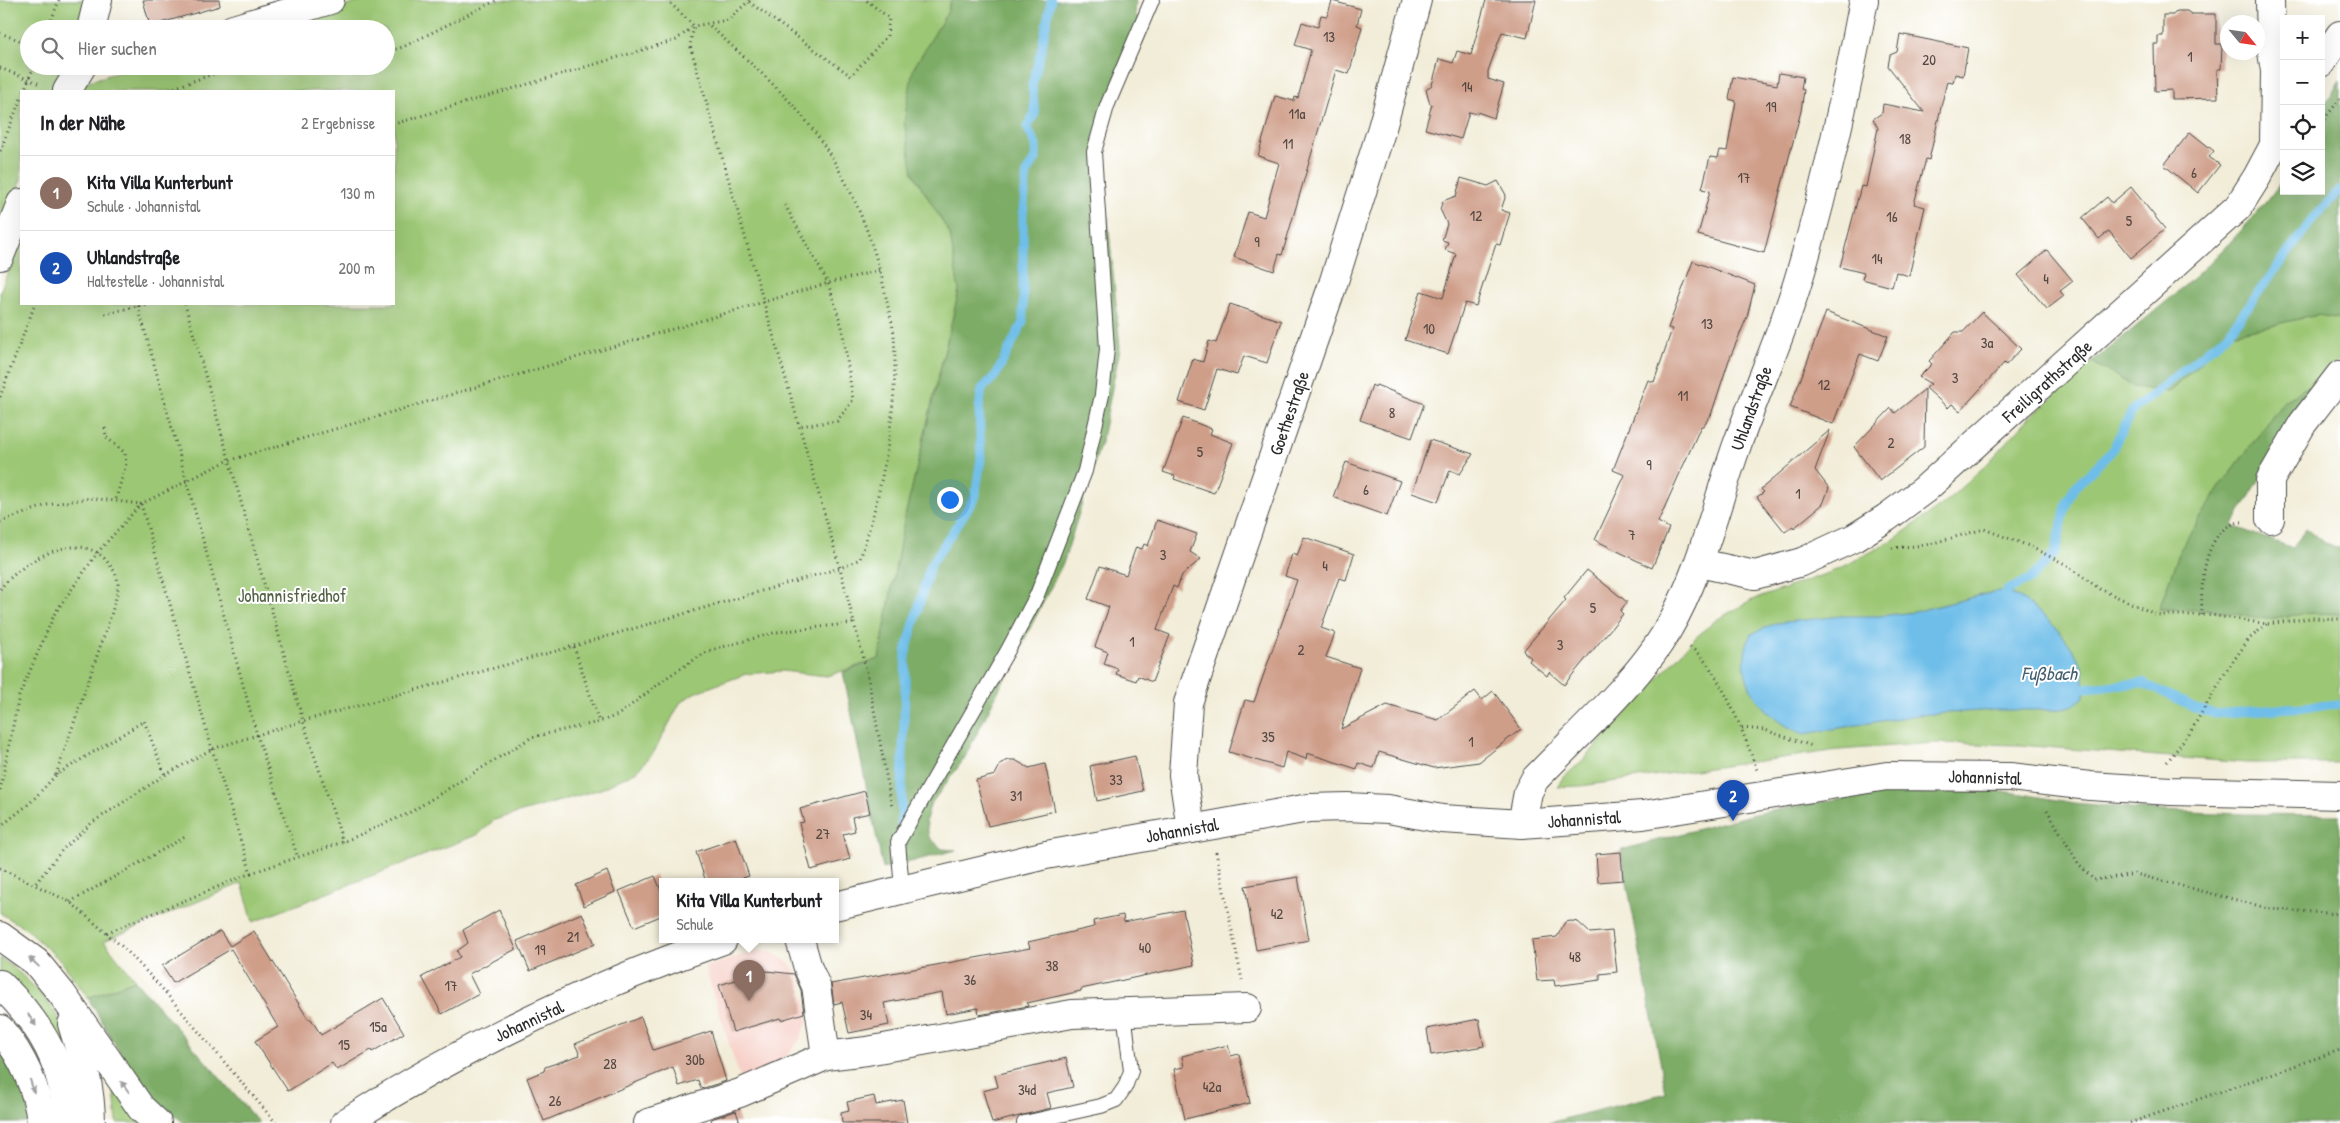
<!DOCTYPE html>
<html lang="de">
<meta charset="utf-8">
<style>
:root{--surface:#fff;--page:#f2f2f2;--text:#202124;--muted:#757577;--line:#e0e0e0;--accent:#b5179e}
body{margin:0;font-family:"Patrick Hand",sans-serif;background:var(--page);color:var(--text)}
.controls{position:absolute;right:15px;top:15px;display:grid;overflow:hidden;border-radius:0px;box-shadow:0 5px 20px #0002}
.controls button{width:45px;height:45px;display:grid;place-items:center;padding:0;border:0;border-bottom:1px solid var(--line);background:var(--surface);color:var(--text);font:25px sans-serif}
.compass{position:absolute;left:2220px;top:15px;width:45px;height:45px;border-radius:50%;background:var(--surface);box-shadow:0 5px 20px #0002;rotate:119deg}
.you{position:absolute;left:949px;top:499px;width:18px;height:18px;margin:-12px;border:4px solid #fff;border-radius:50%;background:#1a73e8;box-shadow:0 0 0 8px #1a73e833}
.badge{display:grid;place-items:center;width:32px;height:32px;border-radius:50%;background:var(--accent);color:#fff;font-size:16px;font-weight:700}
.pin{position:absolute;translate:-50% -41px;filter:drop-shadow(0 1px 2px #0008)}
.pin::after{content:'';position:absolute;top:26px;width:18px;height:15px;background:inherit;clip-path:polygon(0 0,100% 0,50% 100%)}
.popup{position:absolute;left:659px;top:878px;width:180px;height:65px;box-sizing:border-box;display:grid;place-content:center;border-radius:0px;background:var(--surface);filter:drop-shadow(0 1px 4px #0005);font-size:16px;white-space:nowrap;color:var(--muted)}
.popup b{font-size:19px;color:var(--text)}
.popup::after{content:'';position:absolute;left:50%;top:100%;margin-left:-10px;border:10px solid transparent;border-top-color:var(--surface)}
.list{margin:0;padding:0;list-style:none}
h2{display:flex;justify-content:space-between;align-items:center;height:65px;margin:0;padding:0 20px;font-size:21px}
h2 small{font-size:16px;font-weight:400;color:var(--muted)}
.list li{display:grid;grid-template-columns:32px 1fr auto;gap:15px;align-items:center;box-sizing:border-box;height:75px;padding:0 20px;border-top:1px solid var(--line)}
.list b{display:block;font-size:19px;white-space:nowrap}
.list p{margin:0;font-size:16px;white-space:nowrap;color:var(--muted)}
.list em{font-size:16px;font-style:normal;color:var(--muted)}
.icon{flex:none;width:28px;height:28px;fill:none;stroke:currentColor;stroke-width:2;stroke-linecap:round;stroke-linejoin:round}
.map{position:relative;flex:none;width:2340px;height:1123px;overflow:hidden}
.search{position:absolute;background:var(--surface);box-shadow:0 5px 20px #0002;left:20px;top:20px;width:375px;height:55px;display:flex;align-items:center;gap:12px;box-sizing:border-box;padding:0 18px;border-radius:28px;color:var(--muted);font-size:19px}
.panel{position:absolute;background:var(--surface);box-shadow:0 5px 20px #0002;left:20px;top:90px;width:375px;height:215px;border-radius:0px}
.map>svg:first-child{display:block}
.built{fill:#f7d1c9}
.green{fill:#9cc774;stroke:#647950}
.forest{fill:#7dac66;stroke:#546c48}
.water{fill:#6ebee9;stroke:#4c748a}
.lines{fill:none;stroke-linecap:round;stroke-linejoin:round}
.stream{stroke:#6ebee9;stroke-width:9}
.building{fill:#cf9e89}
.lane-casing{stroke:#494845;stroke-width:16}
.street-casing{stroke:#494845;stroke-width:30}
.secondary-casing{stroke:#494845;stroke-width:30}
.highway-casing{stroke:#494845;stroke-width:30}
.path{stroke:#494845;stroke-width:3;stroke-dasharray:1 4;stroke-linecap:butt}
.lane{stroke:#fff;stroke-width:14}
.street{stroke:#fff;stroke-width:28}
.secondary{stroke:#fff;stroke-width:28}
.highway{stroke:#fff;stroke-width:28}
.oneway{fill:#a0a0a0}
.labels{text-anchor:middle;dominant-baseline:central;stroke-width:4;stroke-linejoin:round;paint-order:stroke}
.number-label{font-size:15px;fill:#544842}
.street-label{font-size:18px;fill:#2b2b2b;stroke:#fff}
.park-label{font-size:18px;fill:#536245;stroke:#fff}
.water-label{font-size:19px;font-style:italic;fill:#425e6e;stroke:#fff}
</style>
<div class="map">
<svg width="2340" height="1123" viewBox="0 0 2340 1123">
<rect width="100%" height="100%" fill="#fff"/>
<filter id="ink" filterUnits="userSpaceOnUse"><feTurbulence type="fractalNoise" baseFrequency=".02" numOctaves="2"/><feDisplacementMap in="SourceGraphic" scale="10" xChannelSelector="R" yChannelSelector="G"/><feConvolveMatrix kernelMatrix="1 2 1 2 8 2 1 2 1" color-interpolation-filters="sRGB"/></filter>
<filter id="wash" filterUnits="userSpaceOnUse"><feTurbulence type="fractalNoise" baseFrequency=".0096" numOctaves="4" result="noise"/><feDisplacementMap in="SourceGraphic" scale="20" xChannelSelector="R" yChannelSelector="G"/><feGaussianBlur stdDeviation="1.12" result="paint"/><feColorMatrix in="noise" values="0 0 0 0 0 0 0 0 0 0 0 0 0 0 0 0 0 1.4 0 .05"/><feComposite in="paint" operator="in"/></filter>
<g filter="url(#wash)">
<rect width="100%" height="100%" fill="#f2edd8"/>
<polygon class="built" points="759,950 770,952 780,957 790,964 798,975 808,1012 807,1023 798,1042 785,1058 741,1082 705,967"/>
<g class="green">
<polygon points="0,0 86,0 76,29 29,29 29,66 64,66 55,91 21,91 21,179 0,231"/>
<polygon points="367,0 951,0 947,13 913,69 913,173 950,234 959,290 904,521 879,659 827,676 782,671 746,674 694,693 680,703 654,752 637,771 601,789 494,820 479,834 253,922 242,883 104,941 135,980 88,998 61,961 26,929 0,913 0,292 21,238 21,304 394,304 394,91 79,91 82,83 140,66 386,66 386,29 268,29"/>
<polygon points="2318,315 2340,319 2340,359 2327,375 2284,401 2220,487 2180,550 2159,609 2211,610 2266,619 2311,613 2340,614 2340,763 2246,763 2019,745 1934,743 1839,750 1581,786 1558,787 1561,780 1584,759 1694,639 1716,620 1750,601 1839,569 1893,540 1943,504 1988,463 2028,419 2092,362 2134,387 2169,392 2230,334"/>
<path d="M0 958C25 974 58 1008 68 1037 70 1044 67 1056 67 1064L0 973Z"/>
<polygon points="114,1091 140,1123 117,1123"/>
</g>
<g class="forest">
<polygon points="951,0 1136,0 1135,15 1150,25 1113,106 1102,154 1120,348 1102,439 1064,561 964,759 930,805 926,820 929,837 942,849 956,850 883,869 843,672 879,659 904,521 959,291 950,234 913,173 904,122 913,69 947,13"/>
<path d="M2340 80V319L2318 315 2230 334 2169 392 2134 387 2092 362C2162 306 2231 252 2284 178V191H2321V112Z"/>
<polygon points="2327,375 2296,418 2232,526 2293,548 2306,528 2323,542 2340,548 2340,614 2311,613 2266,619 2211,610 2159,609 2180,550 2220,487 2284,401"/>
<polygon points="1889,790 2011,792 2075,803 2163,811 2244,814 2340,815 2340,1123 1548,1123 1666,1093 1621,850 1754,814"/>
<polygon points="135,980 259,1123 184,1123 155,1099 130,1070 88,998"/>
<polygon points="0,1042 17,1068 33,1123 0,1123"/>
</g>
<path class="water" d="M1998 591C2027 592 2075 642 2083 670 2085 678 2084 689 2084 697L2071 707 2057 710H1995L1917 715 1804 734C1763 719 1730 678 1751 634L1776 623 1842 616H1879L1914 612Z"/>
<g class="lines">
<g class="stream">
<polyline points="2000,599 2006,591 2030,579 2055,553 2067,502 2074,488 2111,452 2132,411 2227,335 2312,220 2340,190"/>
<polyline points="2072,689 2143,683 2198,709 2215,714 2340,704"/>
<polyline points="901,823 906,652 930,566 975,498 981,458 979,409 982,389 996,375 1023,322 1023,214 1027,171 1036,159 1036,145 1027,127 1035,114 1032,85 1042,47 1051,0"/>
</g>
</g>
<g id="blocks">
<g class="building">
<polygon points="143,0 219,0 220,6 150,26"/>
<polygon points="1486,0 1536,0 1527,38 1502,32 1488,71 1488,79 1504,84 1494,118 1477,112 1477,114 1469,112 1461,139 1425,129 1432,104 1430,104 1426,89 1432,85 1439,59 1453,63 1457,51 1471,55"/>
<polygon points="1332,1 1361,9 1357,25 1362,27 1349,74 1336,70 1282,255 1279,254 1274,271 1234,257 1248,212 1264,217 1279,163 1258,156 1275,96 1294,101 1295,97 1298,98 1311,50 1295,45 1302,22 1318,27 1321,15 1327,16"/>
<polygon points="2177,11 2187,11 2191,14 2216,14 2216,44 2222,44 2221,69 2217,69 2218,98 2172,99 2172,90 2155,91 2154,44 2158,44 2158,36 2163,36 2163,15 2173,15"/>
<polygon points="1900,34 1968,48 1963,76 1955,74 1953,82 1947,81 1929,160 1926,159 1914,204 1925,207 1909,276 1896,272 1892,287 1862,279 1864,273 1840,267 1861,186 1866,187 1878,128 1873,119 1882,113 1883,104 1924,112 1888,66 1890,55 1897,52"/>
<polygon points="1779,73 1803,77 1801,89 1804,90 1801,111 1764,253 1698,235 1710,191 1702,189 1710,157 1718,158 1720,150 1727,151 1736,101 1729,99 1733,77 1777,85"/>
<polygon points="2190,132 2214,151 2209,157 2220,165 2198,193 2164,165"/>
<polygon points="1461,178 1488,186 1498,181 1506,195 1501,210 1510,213 1500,245 1496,244 1476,306 1465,303 1448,354 1405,340 1421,291 1443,298 1456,254 1445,250 1448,242 1442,240 1447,224 1440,209 1443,201 1456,196"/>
<polygon points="2131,187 2165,229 2131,258 2109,231 2099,239 2082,218 2107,197 2112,203"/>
<polygon points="2047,250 2073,281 2060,291 2064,296 2047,309 2018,275"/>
<polygon points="1693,261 1755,285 1747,317 1729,360 1711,415 1703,426 1701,426 1658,522 1669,528 1652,568 1595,540 1625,475 1613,470 1648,380 1654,382 1672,329 1668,328"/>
<polygon points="1230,304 1281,321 1267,363 1244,356 1237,375 1217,369 1204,410 1179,402 1193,359 1203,362 1209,341 1216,343"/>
<polygon points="1826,312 1888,336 1878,361 1860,354 1833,424 1790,407"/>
<polygon points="1982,312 2021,349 2006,365 2004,363 1960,411 1952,404 1948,408 1926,388 1931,384 1919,377 1932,364 1929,361 1955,332 1963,332"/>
<polygon points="1372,385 1375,387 1376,385 1424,404 1412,438 1360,420"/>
<polygon points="1925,389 1924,447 1880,481 1854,447 1891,408 1895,413"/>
<polygon points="1183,418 1212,429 1210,434 1233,443 1214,493 1174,479 1175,476 1163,472"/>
<polygon points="1830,430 1815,470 1829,488 1823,504 1794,528 1793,526 1785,532 1757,497 1764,492 1761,489"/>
<polygon points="1430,440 1473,454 1460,474 1450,470 1438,502 1412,493"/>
<polygon points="1346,462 1400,481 1387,516 1333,497"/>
<polygon points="1157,520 1197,534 1190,552 1201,559 1182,575 1177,588 1173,586 1157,630 1170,635 1152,682 1138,676 1136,681 1116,674 1118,669 1104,664 1108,652 1095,647 1109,607 1088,599 1100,566 1126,575 1136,547 1142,549 1144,544 1148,546"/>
<polygon points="1304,537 1354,554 1346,580 1339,578 1321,628 1335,633 1326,657 1360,668 1341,729 1387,705 1438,720 1475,691 1482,700 1493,691 1521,729 1479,762 1434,768 1379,752 1374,768 1358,763 1357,769 1307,753 1306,759 1286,752 1282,768 1229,752 1245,700 1254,702 1297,580 1285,576 1292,554 1297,556"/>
<polygon points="1587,570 1627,602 1620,611 1623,614 1564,685 1549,672 1547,676 1529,661 1531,658 1523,651 1566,600 1564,598"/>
<polygon points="1135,756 1143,791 1097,801 1090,766"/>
<polygon points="1009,760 1015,760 1029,768 1045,764 1055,811 988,826 976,780 995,775 1001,763"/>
<polygon points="865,791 870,813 852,817 855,831 843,834 850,859 811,870 799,823 804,822 800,809"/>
<polygon points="736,838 749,876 731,882 706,882 696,852"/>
<polygon points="1621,852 1623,880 1598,882 1596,854"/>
<polygon points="607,871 615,892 584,906 576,885"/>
<polygon points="655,876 663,895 663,915 634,927 619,891"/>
<polygon points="1298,877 1309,940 1256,950 1245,886"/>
<polygon points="499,910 516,949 469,974 479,994 442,1014 422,977 460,957 457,951 468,943 463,930"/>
<polygon points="1183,910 1194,965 1081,989 1081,991 1027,1003 1028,1006 979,1015 978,1008 946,1014 942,992 884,1003 889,1025 849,1033 842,1002 834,1004 831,984 1030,948 1028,942 1094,927 1093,921 1123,915 1124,922"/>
<polygon points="582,913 595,944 530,971 517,941"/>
<polygon points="1571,921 1578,922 1590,933 1612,931 1617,972 1600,974 1600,980 1555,986 1554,980 1537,981 1532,940 1557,937 1565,922"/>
<polygon points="220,931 230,946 254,931 308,1019 311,1019 321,1035 383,998 404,1033 372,1052 371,1050 337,1070 332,1063 288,1091 255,1041 278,1027 231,949 173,983 162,966"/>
<polygon points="766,971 794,974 801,990 804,1013 781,1020 780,1018 733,1032 719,985"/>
<polygon points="641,1017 653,1050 711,1031 726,1081 701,1089 698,1080 679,1086 673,1067 544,1121 527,1078 544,1071 545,1067 580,1055 575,1044"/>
<polygon points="1479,1019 1484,1046 1431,1055 1427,1029"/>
<polygon points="1228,1045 1231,1056 1239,1054 1250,1103 1185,1119 1174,1069 1184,1067 1182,1056"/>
<polygon points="1066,1058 1073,1087 1047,1093 1051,1108 992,1123 983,1091 998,1087 995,1075"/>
<polygon points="874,1096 876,1105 903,1100 907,1123 842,1123 841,1113 849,1111 847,1102"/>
<polygon points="736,1111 740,1123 712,1123 711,1119"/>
</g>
</g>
</g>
<g filter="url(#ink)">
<use href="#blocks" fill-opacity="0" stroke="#494845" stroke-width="1"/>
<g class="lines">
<g class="lane-casing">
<g id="lane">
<polyline points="902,889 898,842 1008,650 1037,595 1085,471 1102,395 1107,349 1094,152 1107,106 1152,0"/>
<polyline points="1024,1123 1101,1106 1116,1100 1125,1087 1131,1071 1124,1011"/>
</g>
</g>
<g class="street-casing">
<g id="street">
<polyline points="2270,0 2271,46 2275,71"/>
<polyline points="91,29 98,0"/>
<polyline points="233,29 330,0"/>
<polyline points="2321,63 2340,35"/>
<polyline points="67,91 82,66"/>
<polyline points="0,256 21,203"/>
<polyline points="2270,519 2270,480 2303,423 2340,375"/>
<polyline points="1699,563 1755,575 1802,562 1854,538 1886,518 1924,490 2238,207 2257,177 2274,145 2275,71 2284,70"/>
<path d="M1522 824 1528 792 1535 779C1577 735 1637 682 1667 631 1701 573 1715 507 1737 445 1757 389 1782 335 1799 278 1826 187 1846 94 1864 0"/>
<polyline points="1191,829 1183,775 1188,703 1333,284 1382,128 1417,0"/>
<polyline points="800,940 808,968 816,986 826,1056"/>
<polyline points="648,1123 740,1093 826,1056 867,1051 1072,1014 1247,1008"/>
</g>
</g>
<g class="secondary-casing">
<g id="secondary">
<polyline points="835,906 1046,855 1309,808 1347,807 1388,809 1442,819 1522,824 1643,815 1887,776 2010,777 2090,786 2171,791 2340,795"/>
<path d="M345 1123C462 1047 591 986 723 940"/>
</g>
</g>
<g class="highway-casing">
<g id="highway">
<polyline points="0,936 36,962 62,994 141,1108 157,1123"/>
<path d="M0 984C41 1024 65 1064 67 1123"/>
<path d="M72 1024C82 1057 91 1088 91 1123"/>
<path d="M0 1029C22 1055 38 1089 41 1123"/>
</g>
</g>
<g class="path">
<polyline points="667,0 694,26 728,20 750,0"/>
<polyline points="749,2 851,76 887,36 889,18 866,0"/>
<polyline points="48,29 59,0"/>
<polyline points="0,33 29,44"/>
<polyline points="386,52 403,47 497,0"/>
<polyline points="0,68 40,84"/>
<polyline points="24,91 34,66"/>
<polyline points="165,91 213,74 259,66"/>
<polyline points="2321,123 2340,99"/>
<polyline points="0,151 21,98"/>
<polyline points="785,205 828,283 842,327 853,400 837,421 799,426"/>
<polyline points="185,304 303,721 343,842"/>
<polyline points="138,306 257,735 298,858"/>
<polyline points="105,314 145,304"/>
<polyline points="0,397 35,304"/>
<polyline points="105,428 106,437 125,453 126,464 115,502"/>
<polyline points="0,522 47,505 90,498 141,504 212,749 251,873 106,933"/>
<polyline points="1892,548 1926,545 1984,529 2029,546 2065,564 2100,589 2157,615 2211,615 2267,624 2311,618 2340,619"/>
<path d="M0 589C21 563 74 529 104 558 111 566 118 574 118 585 118 593 114 604 112 612L56 775 144 721 165 775"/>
<path d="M2202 615C2200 586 2204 525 2242 522"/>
<polyline points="854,623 867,672 892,807"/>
<polyline points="574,647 599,722"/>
<path d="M1690 647C1719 666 1745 737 1757 770"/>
<polyline points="1742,728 1765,730 1812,746"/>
<polyline points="2167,762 2189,734 2227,670 2249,639 2267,624"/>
<polyline points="0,790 19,696 55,613 98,552 141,504 227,461 828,283 881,270"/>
<polyline points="2047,810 2078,863 2094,880 2136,874 2271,909 2340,914"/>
<polyline points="0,827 30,803 56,775"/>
<polyline points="1216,852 1242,980"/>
<polyline points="0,868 70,902 126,950 159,985 276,1123"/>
<polyline points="251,873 343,842 409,813 532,737 599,722 618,715 669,676 708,651 777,632 854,623 840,568 690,45 694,26 676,40 394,124"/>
<path d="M36 883 63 849 93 822 165 775 212 749 303 721 574 646 840 568 860 559C882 493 899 406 894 336 893 324 889 313 887 302 873 230 841 158 791 103 765 75 736 50 709 25"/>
<polyline points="70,902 185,837"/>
<polyline points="2130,1123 2340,1050"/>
</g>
<use href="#lane" class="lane"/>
<use href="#street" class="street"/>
<use href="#secondary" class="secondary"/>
<use href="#highway" class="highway"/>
</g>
<defs><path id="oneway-solid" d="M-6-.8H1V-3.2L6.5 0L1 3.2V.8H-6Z" transform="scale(1.25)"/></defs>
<g class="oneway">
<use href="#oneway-solid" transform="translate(34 962) rotate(-137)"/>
<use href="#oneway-solid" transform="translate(32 1020) rotate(56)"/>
<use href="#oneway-solid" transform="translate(32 1086) rotate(73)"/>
<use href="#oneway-solid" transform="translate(125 1087) rotate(-127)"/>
</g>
</g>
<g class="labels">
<g class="number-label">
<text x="1329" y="36">13</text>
<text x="2190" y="56">1</text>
<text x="1929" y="59">20</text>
<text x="1467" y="86">14</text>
<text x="1771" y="106">19</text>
<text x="1297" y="113">11a</text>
<text x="1905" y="138">18</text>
<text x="1288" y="143">11</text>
<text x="2194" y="172">6</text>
<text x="1744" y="177">17</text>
<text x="1476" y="215">12</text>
<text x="1892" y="216">16</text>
<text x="2129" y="220">5</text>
<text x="1257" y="241">9</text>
<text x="1877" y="258">14</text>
<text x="2046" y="278">4</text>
<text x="1707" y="323">13</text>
<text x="1429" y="328">10</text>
<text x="1987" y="342">3a</text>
<text x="1955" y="377">3</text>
<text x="1824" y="384">12</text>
<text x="1683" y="395">11</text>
<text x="1392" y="412">8</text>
<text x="1891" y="442">2</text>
<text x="1200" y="451">5</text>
<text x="1649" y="464">9</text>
<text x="1366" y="489">6</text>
<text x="1798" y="493">1</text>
<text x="1632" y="534">7</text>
<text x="1163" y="554">3</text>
<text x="1325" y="565">4</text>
<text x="1593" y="607">5</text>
<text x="1132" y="641">1</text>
<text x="1560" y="644">3</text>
<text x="1301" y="649">2</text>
<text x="1268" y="736">35</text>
<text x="1471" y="741">1</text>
<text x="1116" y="779">33</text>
<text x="1016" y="795">31</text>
<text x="823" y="833">27</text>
<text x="1277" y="913">42</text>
<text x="573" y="936">21</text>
<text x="1145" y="947">40</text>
<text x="540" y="949">19</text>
<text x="1575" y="956">48</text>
<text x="1052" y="965">38</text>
<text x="970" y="979">36</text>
<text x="451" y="985">17</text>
<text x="866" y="1014">34</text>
<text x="378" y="1026">15a</text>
<text x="344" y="1044">15</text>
<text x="695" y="1059">30b</text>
<text x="610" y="1063">28</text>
<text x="1212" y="1086">42a</text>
<text x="1027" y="1089">34d</text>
<text x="555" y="1100">26</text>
</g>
<g class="street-label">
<text transform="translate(2047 381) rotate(-42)">Freiligrathstraße</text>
<text transform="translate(1751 408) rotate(-70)">Uhlandstraße</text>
<text transform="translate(1289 413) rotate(-71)">Goethestraße</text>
<text transform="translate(1985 777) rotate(2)">Johannistal</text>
<text transform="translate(1584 819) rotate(-4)">Johannistal</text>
<text transform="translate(1182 830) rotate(-10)">Johannistal</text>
<text transform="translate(529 1021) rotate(-25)">Johannistal</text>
</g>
<g class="park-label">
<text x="292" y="595">Johannisfriedhof</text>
</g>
<g class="water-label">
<text x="2049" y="673">Fußbach</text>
</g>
</g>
</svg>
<div class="controls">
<button>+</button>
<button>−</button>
<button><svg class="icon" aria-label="locate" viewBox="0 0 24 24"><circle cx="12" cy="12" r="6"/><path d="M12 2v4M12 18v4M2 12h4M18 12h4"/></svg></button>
<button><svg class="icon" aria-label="layers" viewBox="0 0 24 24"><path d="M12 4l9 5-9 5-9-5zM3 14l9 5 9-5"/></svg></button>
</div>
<svg class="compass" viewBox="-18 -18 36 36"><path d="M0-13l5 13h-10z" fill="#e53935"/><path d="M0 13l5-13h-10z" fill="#757577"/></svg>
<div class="you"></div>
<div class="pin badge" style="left:749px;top:1001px;background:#8d6e63">1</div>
<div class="popup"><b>Kita Villa Kunterbunt</b>Schule</div>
<div class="pin badge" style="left:1733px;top:821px;background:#1a4fb4">2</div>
<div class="search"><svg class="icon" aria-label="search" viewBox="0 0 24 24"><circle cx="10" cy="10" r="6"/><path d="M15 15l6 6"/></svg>Hier suchen</div>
<section class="panel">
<h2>In der Nähe<small>2 Ergebnisse</small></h2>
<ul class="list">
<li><span class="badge" style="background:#8d6e63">1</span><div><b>Kita Villa Kunterbunt</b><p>Schule · Johannistal</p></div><em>130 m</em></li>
<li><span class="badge" style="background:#1a4fb4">2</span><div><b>Uhlandstraße</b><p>Haltestelle · Johannistal</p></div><em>200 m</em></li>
</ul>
</section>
</div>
